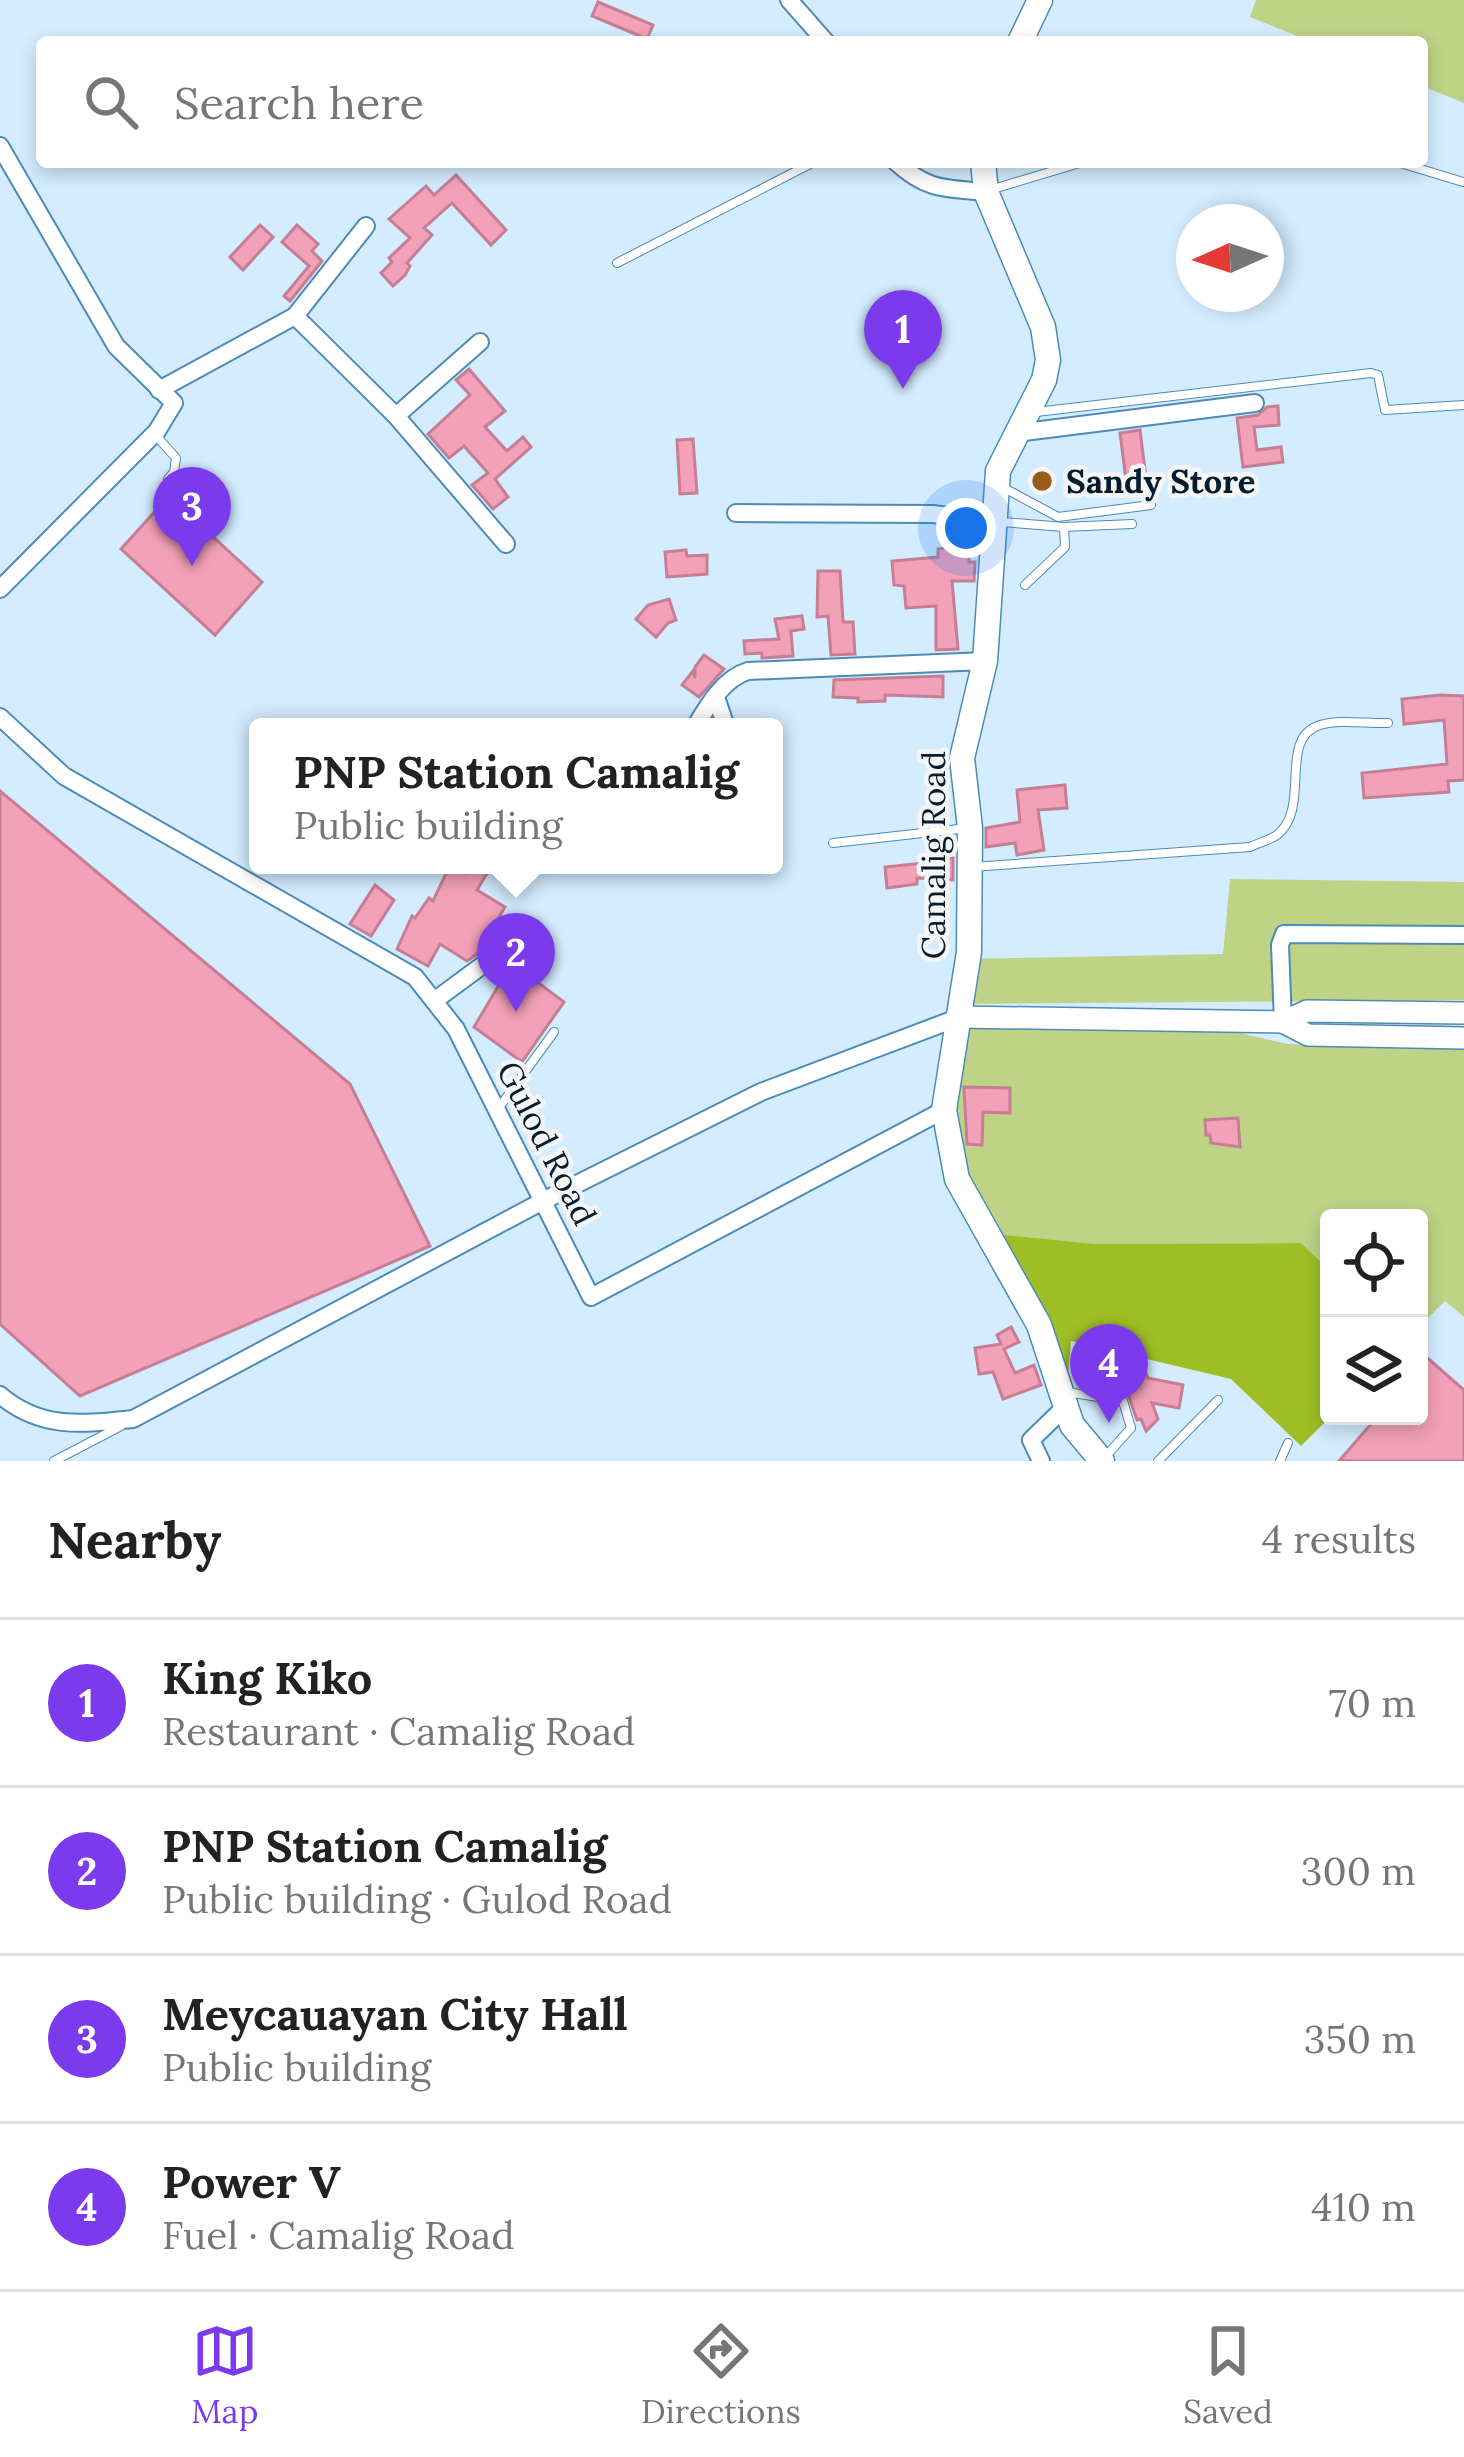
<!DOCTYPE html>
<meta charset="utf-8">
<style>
:root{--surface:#fff;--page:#f2f2f2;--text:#222;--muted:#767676;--line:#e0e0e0;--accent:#7c3aed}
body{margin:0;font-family:Lora,serif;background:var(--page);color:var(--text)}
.controls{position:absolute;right:36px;bottom:36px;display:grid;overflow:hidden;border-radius:12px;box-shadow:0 6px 18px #0003}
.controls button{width:108px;height:108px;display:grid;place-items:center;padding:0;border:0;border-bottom:3px solid var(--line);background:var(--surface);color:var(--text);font:60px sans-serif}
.compass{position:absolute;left:1176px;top:204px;width:108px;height:108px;border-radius:50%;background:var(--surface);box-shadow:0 6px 18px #0003;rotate:267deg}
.you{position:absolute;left:966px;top:528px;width:42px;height:42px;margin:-30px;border:9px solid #fff;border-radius:50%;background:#1a73e8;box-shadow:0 0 0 18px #1a73e833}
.badge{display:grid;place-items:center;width:78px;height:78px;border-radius:50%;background:var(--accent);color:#fff;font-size:39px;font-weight:700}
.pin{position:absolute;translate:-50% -99px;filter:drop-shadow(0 3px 6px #0008)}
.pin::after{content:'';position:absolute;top:63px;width:42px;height:36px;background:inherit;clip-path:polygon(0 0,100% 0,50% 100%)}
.popup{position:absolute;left:249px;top:718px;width:534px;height:156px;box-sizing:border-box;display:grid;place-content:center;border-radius:12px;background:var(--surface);filter:drop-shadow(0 3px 9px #0005);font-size:39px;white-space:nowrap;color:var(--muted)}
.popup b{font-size:45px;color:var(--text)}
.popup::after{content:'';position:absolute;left:50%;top:100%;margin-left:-24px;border:24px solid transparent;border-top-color:var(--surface)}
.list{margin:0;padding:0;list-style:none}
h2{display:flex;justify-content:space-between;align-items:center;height:156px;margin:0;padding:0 48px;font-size:51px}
h2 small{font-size:39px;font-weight:400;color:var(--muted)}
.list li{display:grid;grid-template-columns:78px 1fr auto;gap:36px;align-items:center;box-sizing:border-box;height:168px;padding:0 48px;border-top:3px solid var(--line)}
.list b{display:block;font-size:45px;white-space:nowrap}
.list p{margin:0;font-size:39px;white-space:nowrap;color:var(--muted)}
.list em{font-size:39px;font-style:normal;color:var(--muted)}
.icon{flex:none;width:66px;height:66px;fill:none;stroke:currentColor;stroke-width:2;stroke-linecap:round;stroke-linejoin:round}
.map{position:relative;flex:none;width:1464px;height:1461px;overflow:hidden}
.search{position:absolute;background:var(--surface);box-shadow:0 6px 18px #0003;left:36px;right:36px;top:36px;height:132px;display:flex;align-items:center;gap:30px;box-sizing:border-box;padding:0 42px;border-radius:12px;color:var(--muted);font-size:45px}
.sheet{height:828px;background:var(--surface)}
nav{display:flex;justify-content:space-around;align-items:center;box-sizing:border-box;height:168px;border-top:3px solid var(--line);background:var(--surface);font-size:33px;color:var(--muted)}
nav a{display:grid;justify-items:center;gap:6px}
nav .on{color:var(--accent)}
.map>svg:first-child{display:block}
.green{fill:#bed386}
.forest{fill:#9fbd25}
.building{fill:#f3a1b8;stroke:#c57e93;stroke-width:3}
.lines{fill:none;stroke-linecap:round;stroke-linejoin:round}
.service-casing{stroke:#4d8bb7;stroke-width:10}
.minor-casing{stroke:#4d8bb7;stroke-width:20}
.tertiary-casing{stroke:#4d8bb7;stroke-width:24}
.secondary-casing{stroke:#4d8bb7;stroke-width:27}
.service{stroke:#fff;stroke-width:8}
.minor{stroke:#fff;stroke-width:16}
.tertiary{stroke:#fff;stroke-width:21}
.secondary{stroke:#fff;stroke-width:24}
.poi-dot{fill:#995c1f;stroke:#f5f5f5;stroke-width:4.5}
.labels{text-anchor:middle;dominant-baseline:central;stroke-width:9;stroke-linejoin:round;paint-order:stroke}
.poi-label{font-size:33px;font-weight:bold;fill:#031d2e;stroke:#f5f5f5;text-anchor:start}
.street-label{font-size:33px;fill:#031d2e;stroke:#f5f5f5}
</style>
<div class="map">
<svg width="1464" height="1461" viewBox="0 0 1464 1461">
<rect width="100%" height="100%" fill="#d3ecff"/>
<g class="green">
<polygon points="1256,0 1464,0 1464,103 1422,86 1422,42 1312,42 1250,17"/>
<polygon points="1230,879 1464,882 1464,1000 962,1004 967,959 1223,954"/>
<polygon points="958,1028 1235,1032 1287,1044 1464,1048 1464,1317 1445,1301 1419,1327 1419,1218 1329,1218 1329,1270 1301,1243 1095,1244 985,1233 946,1132"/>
</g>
<polygon class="forest" points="985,1233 1095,1244 1301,1243 1329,1270 1331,1416 1301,1446 1231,1379 1071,1341 1065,1407"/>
<g class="building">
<polygon points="598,2 653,25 647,39 592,16"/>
<polygon points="456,175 506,230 491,245 452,203 424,228 432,235 407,263 410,266 405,275 393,286 381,273 392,262 389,258 410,238 389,219 426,186 434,195"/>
<polygon points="260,225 273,237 243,270 230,257"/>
<polygon points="297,225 318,244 312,251 322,261 290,301 284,296 309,266 282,242"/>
<polygon points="469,369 505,411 485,427 507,451 523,437 531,447 495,479 508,497 493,509 472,485 488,473 464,446 449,458 428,434 470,395 456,380"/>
<polygon points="1278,406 1279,425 1254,427 1257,450 1281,447 1283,462 1243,467 1237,418 1258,415 1267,407"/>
<polygon points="1140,430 1146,478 1126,480 1120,433"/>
<polygon points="693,439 697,493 680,494 677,440"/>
<polygon points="169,496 262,582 215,635 121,549"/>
<polygon points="969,545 969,562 975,562 974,581 952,581 958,649 936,650 936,606 906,608 904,586 894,585 892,561 938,557 938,549"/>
<polygon points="686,550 687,556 707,555 707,574 667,577 665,552"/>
<polygon points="818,571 840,571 843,622 853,622 855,654 831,655 828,616 817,617"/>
<polygon points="669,599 676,620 668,623 656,637 636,619 648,605"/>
<polygon points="802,616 804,629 791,631 793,656 762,658 762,653 745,654 744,641 779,639 775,619"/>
<polygon points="704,655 724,669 699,697 682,685 693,671 695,678 695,667"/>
<polygon points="943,676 943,697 885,695 885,701 858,702 858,698 833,697 834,680"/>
<polygon points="1440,695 1464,696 1464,780 1448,781 1449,792 1364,798 1362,773 1447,764 1444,720 1404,724 1402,699"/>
<polygon points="1065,785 1067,808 1038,810 1044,850 1017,855 1015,843 986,847 986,828 1020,822 1017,790"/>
<polygon points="0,791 350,1084 430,1246 80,1396 0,1324"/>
<polygon points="933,858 953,858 953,880 917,878 917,884 887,888 885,867 933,862"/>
<polygon points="450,865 466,873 470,865 492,865 477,890 505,907 477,954 467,961 440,944 428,966 397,949 412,916 415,918 429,898 433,901"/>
<polygon points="375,885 394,900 371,936 350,924"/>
<polygon points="512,963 564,1002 522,1062 474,1027"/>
<polygon points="964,1087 1010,1088 1010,1113 983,1112 982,1145 967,1144"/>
<polygon points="1238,1118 1240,1147 1211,1143 1210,1135 1206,1135 1205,1120"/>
<polygon points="1011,1327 1019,1342 1004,1349 1015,1373 1034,1365 1041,1385 1003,1399 993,1372 979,1374 975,1348 1001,1344 997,1335"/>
<polygon points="1424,1355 1464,1390 1464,1461 1339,1461 1378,1416 1419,1416 1419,1362"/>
<polygon points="1104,1369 1144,1370 1148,1378 1183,1385 1179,1408 1152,1403 1158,1419 1146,1431 1141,1419 1137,1420 1122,1377 1108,1382"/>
</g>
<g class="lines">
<g class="service-casing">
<g id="service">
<polyline points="1397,162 1463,182"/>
<polyline points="993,189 1083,162"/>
<polyline points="617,263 814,162"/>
<polyline points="1036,412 1371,373 1378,375 1385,410 1464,405"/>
<polyline points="157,431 160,440 176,458 174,472 168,479"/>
<polyline points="1004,488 1058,517 1151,505"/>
<polyline points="1002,522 1064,527 1132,524"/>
<polyline points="1025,585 1065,547 1064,527"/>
<polyline points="833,843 968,828"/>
<path d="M972 867 1250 847C1258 843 1270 840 1277 835 1312 808 1277 738 1320 725 1340 719 1368 724 1388 723"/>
<polyline points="498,1109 554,1032"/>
<polyline points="1067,1392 1123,1401 1131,1428 1107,1455"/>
<polyline points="54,1461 121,1426"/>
<polyline points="1158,1461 1218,1400"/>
<polyline points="1280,1461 1288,1443"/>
</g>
</g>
<g class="minor-casing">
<g id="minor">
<polyline points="789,0 826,42"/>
<polyline points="0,146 116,346 174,403 157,431 0,589"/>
<path d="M896 162C928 191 945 188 986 192"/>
<polyline points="295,316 366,226"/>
<polyline points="159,390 295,316 396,416 506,544"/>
<polyline points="396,416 480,342"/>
<polyline points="1016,433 1255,403"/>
<polyline points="736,513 933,514 995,522"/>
<polyline points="716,697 726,727"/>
<polyline points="0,717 64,776 415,977 456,1029 591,1297 944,1110"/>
<path d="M695 727C708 705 724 678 748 671L985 661"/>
<polyline points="434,1001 495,956"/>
<polyline points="1283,1022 1280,945 1284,934 1464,935"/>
<path d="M0 1395C41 1430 83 1424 133 1419L543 1201 761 1092 960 1017"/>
<polyline points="1041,1461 1031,1440 1065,1407"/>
</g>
</g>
<g class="tertiary-casing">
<g id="tertiary">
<polyline points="960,1017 1283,1022 1307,1011 1464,1013"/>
<polyline points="1283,1022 1308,1035 1464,1038"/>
</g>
</g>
<g class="secondary-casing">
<g id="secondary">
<polyline points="1020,42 1040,0"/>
<polyline points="983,162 986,192 1043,327 1048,360 1044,380 998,471 985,661 962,758 970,828 969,952 944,1110 957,1179 1039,1325 1072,1425 1102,1461"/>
</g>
</g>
<use href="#service" class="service"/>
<use href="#minor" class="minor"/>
<use href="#tertiary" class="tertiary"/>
<use href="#secondary" class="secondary"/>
</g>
<circle class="poi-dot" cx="1042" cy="481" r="12"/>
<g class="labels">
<g class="poi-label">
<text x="1066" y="481">Sandy Store</text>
</g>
<g class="street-label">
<text transform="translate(933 855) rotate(-90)">Camalig Road</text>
<text transform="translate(547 1143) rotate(63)">Gulod Road</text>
</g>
</g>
</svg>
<div class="controls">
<button><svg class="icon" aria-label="locate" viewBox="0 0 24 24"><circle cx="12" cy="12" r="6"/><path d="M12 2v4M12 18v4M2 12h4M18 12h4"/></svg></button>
<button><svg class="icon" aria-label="layers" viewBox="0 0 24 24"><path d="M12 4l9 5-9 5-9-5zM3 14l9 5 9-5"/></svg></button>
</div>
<svg class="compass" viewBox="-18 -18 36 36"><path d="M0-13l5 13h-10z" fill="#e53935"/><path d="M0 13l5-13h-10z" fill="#767676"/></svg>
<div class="you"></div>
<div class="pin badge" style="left:903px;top:389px">1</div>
<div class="pin badge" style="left:516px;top:1012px">2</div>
<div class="popup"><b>PNP Station Camalig</b>Public building</div>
<div class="pin badge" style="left:192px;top:566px">3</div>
<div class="pin badge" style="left:1109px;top:1423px">4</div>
<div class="search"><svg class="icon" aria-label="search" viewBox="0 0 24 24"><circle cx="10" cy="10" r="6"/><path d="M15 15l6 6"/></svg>Search here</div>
</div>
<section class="sheet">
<h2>Nearby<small>4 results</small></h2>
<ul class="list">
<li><span class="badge">1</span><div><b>King Kiko</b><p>Restaurant · Camalig Road</p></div><em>70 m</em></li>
<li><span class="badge">2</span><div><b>PNP Station Camalig</b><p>Public building · Gulod Road</p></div><em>300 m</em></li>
<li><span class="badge">3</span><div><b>Meycauayan City Hall</b><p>Public building</p></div><em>350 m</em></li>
<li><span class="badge">4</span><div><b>Power V</b><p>Fuel · Camalig Road</p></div><em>410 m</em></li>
</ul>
</section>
<nav>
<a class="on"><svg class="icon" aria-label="map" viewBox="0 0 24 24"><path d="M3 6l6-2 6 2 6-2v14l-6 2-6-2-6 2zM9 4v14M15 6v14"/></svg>Map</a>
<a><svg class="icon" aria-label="directions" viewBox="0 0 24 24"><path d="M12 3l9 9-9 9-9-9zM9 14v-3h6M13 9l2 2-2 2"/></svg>Directions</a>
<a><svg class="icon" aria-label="saved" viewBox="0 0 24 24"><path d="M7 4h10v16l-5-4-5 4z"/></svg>Saved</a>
</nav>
